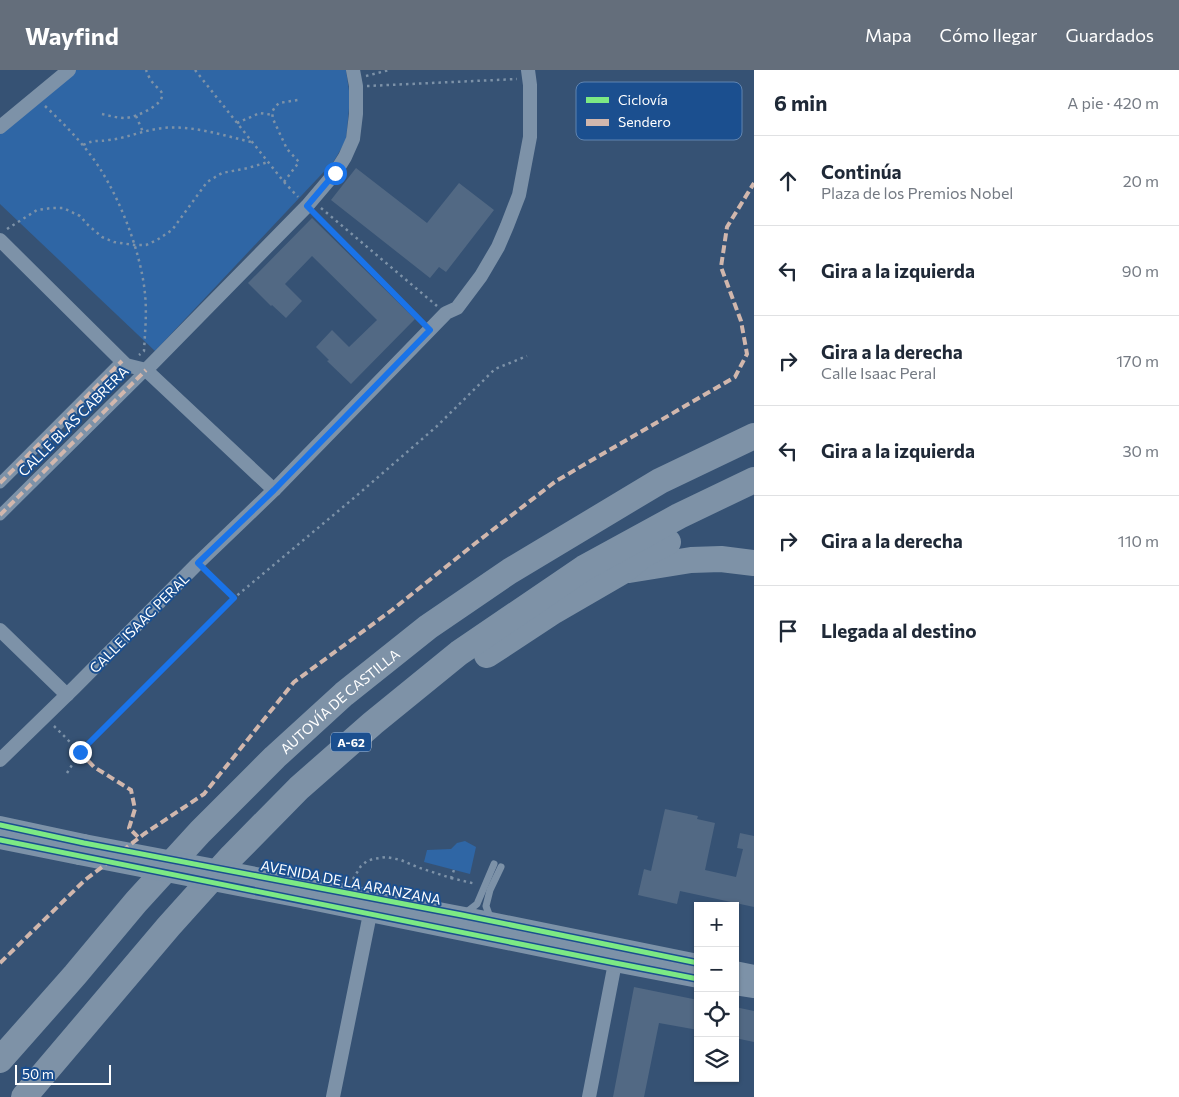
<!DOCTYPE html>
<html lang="es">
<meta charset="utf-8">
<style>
:root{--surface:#fff;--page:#f2f2f3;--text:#1f2937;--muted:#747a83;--line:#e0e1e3;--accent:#646e7b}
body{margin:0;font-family:Commissioner,sans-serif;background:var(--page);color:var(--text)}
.controls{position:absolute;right:15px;bottom:15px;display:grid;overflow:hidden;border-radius:0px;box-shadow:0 1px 4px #0004}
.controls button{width:45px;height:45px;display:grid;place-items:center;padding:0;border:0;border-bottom:1px solid var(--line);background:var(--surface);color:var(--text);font:25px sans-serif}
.scale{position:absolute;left:15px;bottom:12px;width:96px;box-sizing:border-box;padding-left:5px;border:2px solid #fff;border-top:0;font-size:14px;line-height:18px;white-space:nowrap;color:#fff;-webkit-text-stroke:4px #1b4f8f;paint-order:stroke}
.stop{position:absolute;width:15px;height:15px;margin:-11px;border:4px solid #1a73e8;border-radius:50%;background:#fff}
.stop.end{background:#1a73e8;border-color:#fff;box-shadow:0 1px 5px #0008}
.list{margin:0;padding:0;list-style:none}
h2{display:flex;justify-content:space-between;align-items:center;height:65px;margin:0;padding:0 20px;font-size:21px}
h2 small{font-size:16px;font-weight:400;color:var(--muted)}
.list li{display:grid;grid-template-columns:32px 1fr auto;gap:15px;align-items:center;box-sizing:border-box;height:90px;padding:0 20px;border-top:1px solid var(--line)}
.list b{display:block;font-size:19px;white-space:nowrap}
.list p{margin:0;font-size:16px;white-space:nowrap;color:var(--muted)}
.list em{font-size:16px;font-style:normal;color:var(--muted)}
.icon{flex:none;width:28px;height:28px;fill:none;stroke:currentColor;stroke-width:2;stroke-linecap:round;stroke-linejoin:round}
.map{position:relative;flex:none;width:754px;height:1027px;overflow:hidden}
header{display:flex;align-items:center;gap:30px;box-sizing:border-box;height:70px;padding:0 25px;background:var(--accent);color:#fff}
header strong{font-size:24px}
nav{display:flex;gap:28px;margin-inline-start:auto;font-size:18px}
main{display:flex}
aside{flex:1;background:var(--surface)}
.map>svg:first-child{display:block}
.green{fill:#2f66a5}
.building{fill:#526984}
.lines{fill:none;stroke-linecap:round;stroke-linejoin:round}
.path{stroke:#7d92a8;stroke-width:2.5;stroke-dasharray:2.5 4;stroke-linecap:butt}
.service{stroke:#7d92a8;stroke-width:7}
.pedestrian{stroke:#7d92a8;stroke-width:11}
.minor{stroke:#7d92a8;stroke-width:14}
.tertiary{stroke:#7d92a8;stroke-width:18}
.motorway{stroke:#7e92a7;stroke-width:26}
.tertiary-bridge{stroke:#7d92a8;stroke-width:18}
.quiet{stroke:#d1b7ad;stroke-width:4;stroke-dasharray:8 4;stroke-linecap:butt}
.cycleway-casing{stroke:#1b4f8f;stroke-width:8}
.cycleway{stroke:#7ce984;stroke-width:5}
.route{stroke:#1a73e8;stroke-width:6}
.labels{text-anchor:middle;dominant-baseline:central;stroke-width:4;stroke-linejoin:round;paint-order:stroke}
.shield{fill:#1b4f8f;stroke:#bbcadd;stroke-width:1}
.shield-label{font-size:12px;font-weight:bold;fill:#fff}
.street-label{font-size:14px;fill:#fff;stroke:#1b4f8f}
.key{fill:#1b4f8f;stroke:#5f84b1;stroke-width:1}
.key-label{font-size:14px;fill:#fff}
</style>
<header>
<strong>Wayfind</strong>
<nav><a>Mapa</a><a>Cómo llegar</a><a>Guardados</a></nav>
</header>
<main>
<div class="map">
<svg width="754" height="1027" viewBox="0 0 754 1027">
<rect width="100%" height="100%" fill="#365274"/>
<g class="green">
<polygon points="75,0 346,0 350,28 346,70 334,91 155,281 0,134 0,59"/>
<polygon points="465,771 476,777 470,804 424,792 427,780 451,779 457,773"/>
</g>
<g class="building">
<polygon points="356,98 427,153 459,113 494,140 446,202 439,197 430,208 331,130"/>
<polygon points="312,148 415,249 351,314 327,291 329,290 316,277 332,260 349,277 377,250 312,186 285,214 302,231 286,248 272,235 271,236 248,213"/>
<polygon points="665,739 698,746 697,749 715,753 705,800 736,807 743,779 737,778 740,763 754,766 754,837 680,821 677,834 638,825 644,799 651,801"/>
<polygon points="634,917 698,930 698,960 659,953 644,1027 613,1027"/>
<polygon points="735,937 754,941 754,972 735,968"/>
</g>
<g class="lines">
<g class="path">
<polyline points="195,0 284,112 298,127"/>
<polyline points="366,6 389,0"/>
<polyline points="367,16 517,9"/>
<path d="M45 36C61 51 76 66 89 83 116 117 141 180 145 224 147 243 145 262 144 281L139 285"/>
<path d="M102 44C110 46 118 48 126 48 136 47 165 35 162 23 160 19 156 17 154 14 150 10 148 5 146 0"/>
<polyline points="136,46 143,62"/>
<polyline points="237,53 260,43 273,45"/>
<path d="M83 75C95 69 98 72 109 70 127 68 144 60 163 58 192 55 222 65 251 72"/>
<polyline points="284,112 299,92 287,79 273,49 272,42 275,37 279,33 298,30"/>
<polyline points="321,138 437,236"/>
<polyline points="316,145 421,251"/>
<polyline points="7,159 37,140 52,138 63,138 80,146 88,155 102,167 114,172 134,175 146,175 157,170 172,160 207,112 222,103 248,98 268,92"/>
<polyline points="206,501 234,528"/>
<polyline points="54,656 80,682"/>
<polyline points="67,703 80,682 234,528 355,427 436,357 495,299 527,286"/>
<polyline points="451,808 476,814"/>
<polyline points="353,809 361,796 367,791 373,789 386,787 401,790 417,797 451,808 454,800"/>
</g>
<g class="service">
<polyline points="464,844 477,834 494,794"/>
<polyline points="491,850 486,836 490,820 501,797"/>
</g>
<g class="pedestrian">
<polyline points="0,413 122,291"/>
<polyline points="0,445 146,300"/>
</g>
<g class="minor">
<polyline points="0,57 69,0"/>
<polyline points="0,170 126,295 146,300 274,420"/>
<polyline points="146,300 307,136 335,103 345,87 353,69 356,44 356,16 353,0"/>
<polyline points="0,560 67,625"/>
<polyline points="0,690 75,617 198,493 274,420 446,243 457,238 481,206 498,177 507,156 519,125 530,67 530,15 528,0"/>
<polyline points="333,1027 372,834"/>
<polyline points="589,1027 615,893"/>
</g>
<g class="tertiary">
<polyline points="0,755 84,773"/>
<polyline points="0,770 79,786"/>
<polyline points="308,816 491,851 698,893"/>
<polyline points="306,830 615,893 698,909"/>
<polyline points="735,900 754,904"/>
<polyline points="735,916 754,919"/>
</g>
<g class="motorway">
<polyline points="629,500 691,490 721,489 754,493"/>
<polyline points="487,585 554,541 623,501 643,485 668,472"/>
<path id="s1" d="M0 990 75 905 136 832 200 762 275 687 344 624 428 557 510 501 660 411 754 366"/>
<polyline points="24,1027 169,856 232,786 299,718 373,653 459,583 584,498 679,446 754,410"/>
</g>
<g class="tertiary-bridge">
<polyline points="84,773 308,816"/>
<polyline points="79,786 306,830"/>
</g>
<g class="quiet">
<polyline points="0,413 122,291"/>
<polyline points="0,445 146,300"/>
<polyline points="80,682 94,697 131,720 135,739 129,758 139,768"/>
<polyline points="122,781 144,764 204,724 294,612 392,540 477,472 556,411 735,307 747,284 741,251 721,197 727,157 754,113"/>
<polyline points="0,893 85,810 110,791"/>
</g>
<g class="cycleway-casing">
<g id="cycleway">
<polyline points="0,755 84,773 462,845 698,893"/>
<polyline points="0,770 615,893 698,909"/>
</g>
</g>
<use href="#cycleway" class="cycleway"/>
</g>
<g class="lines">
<polyline class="route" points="80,682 234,528 198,493 274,420 430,260 307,136 335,103"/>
</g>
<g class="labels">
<rect class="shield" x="331" y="662.5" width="40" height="19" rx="4"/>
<g class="shield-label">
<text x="351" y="672">A-62</text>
</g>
<g class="street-label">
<text transform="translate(73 351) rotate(-45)">CALLE BLAS CABRERA</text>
<text transform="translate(139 553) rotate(-45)">CALLE ISAAC PERAL</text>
<text stroke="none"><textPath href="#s1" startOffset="495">AUTOVÍA DE CASTILLA</textPath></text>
<text transform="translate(351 812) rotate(11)">AVENIDA DE LA ARANZANA</text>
</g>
</g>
<rect x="576" y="12" width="166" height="58" rx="8" class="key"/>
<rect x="586" y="27" width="23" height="6" fill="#7ce984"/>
<rect x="586" y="49" width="23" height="7" fill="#d1b7ad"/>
<g class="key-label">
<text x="618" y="35">Ciclovía</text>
<text x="618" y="57">Sendero</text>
</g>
</svg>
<div class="controls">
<button>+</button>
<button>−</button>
<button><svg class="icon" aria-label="locate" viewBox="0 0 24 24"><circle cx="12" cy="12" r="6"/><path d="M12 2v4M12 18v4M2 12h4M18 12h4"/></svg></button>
<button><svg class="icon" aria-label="layers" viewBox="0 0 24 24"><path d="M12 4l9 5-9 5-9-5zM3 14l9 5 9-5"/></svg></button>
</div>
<div class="scale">50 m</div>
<div class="stop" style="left:335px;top:103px"></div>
<div class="stop end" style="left:80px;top:682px"></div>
</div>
<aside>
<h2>6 min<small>A pie · 420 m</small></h2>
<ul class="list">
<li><svg class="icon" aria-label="ahead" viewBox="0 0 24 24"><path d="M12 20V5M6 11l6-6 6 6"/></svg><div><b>Continúa</b><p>Plaza de los Premios Nobel</p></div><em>20 m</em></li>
<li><svg class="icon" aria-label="left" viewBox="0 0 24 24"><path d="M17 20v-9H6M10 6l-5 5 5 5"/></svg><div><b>Gira a la izquierda</b></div><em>90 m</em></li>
<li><svg class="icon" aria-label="right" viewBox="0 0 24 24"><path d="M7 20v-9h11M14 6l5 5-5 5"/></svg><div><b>Gira a la derecha</b><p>Calle Isaac Peral</p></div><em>170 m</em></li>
<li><svg class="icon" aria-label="left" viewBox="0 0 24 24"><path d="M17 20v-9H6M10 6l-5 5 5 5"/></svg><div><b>Gira a la izquierda</b></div><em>30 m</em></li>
<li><svg class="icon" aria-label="right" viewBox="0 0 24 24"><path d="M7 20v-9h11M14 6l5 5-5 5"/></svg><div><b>Gira a la derecha</b></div><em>110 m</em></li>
<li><svg class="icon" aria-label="arrive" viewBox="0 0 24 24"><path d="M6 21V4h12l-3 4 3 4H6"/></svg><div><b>Llegada al destino</b></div></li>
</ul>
</aside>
</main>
